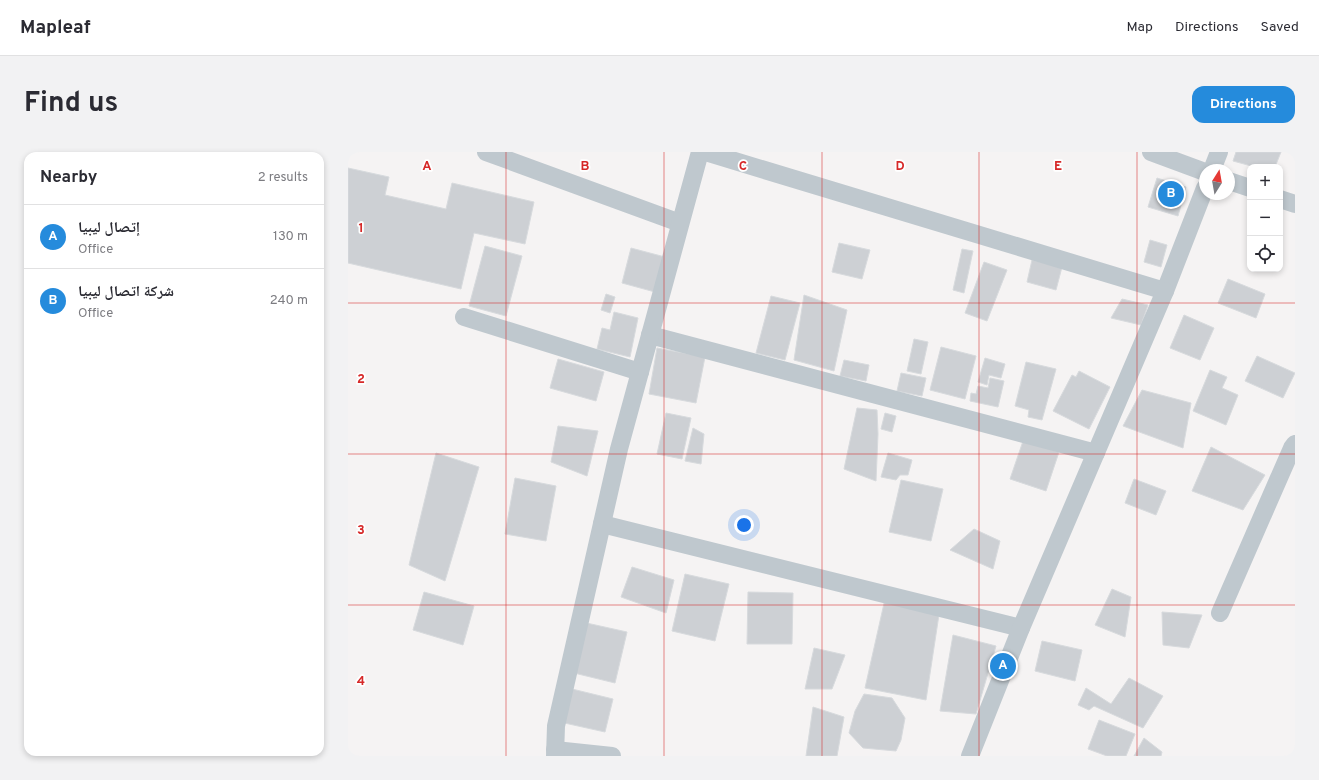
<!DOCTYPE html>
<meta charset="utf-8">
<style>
:root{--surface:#fff;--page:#f2f2f3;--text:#2b2b33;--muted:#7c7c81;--line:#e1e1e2;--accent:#258bdc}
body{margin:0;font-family:Overpass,"Noto Naskh Arabic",sans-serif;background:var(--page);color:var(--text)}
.controls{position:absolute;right:12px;top:12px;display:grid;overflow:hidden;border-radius:8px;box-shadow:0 2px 6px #0003}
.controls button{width:36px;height:36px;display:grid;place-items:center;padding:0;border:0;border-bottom:1px solid var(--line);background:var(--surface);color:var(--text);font:20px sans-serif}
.compass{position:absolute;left:851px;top:12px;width:36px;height:36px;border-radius:50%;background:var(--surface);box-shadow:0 2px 6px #0003;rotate:11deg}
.you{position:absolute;left:396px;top:373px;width:14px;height:14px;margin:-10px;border:3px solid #fff;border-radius:50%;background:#1a73e8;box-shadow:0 0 0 6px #1a73e833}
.badge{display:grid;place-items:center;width:26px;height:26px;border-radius:50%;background:var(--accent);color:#fff;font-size:13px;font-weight:700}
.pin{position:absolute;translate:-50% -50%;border:2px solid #fff;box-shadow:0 1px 4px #0006}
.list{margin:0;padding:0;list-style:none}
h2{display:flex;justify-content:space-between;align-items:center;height:52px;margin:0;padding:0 16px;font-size:17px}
h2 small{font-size:13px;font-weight:400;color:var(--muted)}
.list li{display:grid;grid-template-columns:26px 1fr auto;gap:12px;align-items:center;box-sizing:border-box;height:64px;padding:0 16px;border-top:1px solid var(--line)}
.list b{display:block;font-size:15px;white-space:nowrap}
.list p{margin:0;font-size:13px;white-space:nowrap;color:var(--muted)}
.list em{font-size:13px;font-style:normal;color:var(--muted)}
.icon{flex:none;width:22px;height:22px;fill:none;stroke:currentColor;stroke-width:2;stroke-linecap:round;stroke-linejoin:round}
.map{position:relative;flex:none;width:947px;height:604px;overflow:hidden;border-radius:12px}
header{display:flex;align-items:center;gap:24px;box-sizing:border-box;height:56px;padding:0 20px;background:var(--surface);border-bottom:1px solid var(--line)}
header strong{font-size:19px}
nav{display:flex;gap:22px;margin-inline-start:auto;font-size:14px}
.intro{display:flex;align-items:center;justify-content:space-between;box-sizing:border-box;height:96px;padding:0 24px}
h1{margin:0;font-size:28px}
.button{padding:10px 18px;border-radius:12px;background:var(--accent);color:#fff;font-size:14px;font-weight:700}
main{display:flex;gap:24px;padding:0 24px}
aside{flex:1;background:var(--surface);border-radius:12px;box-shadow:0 2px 6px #0003}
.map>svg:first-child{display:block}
.building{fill:#cdd0d4;stroke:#d7dadd}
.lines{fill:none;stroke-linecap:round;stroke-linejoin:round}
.minor{stroke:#bfc8ce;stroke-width:18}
.grid{fill:none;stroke:#d62828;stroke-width:1;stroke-opacity:0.55}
.grid-label{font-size:13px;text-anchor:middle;font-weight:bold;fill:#d62828;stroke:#fff;stroke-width:3.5;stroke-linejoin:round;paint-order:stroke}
</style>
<header>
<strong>Mapleaf</strong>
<nav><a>Map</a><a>Directions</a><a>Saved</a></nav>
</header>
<div class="intro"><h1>Find us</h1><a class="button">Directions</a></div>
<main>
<aside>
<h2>Nearby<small>2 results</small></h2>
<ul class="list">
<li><span class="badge">A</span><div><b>إتصال ليبيا</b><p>Office</p></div><em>130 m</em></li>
<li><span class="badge">B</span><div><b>شركة اتصال ليبيا</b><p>Office</p></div><em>240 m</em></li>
</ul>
</aside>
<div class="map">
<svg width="947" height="604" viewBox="0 0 947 604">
<rect width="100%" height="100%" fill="#f5f3f3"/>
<g class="building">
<polygon points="888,0 933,0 927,15 907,15 885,9"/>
<polygon points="0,16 41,25 37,43 98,57 104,31 186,50 177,92 126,81 113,137 0,111"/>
<polygon points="809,26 838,35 830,64 800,55"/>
<polygon points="802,88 819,93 813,115 796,110"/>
<polygon points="491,91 522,98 514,127 484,120"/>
<polygon points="137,94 174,104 158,164 121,154"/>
<polygon points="283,96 317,105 307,140 274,131"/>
<polygon points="614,97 625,99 616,141 605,138"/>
<polygon points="684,108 714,115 708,138 679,130"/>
<polygon points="636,110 659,118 639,169 617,161"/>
<polygon points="880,127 917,142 908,166 870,151"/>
<polygon points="258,142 267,145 262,161 253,158"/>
<polygon points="456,143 499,158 486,219 446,208"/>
<polygon points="423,144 452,151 437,208 408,201"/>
<polygon points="774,147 800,153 793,173 763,166"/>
<polygon points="266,160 290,166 282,205 249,197 254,176 262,178"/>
<polygon points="836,163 866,176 852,208 822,196"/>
<polygon points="566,187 580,190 573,222 559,219"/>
<polygon points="593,195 628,204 617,247 582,238"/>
<polygon points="309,196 357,205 348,251 301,242"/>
<polygon points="909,204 947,221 935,246 897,229"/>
<polygon points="637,206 657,212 653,226 641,223 639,233 630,230"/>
<polygon points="210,207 256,220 248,249 202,236"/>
<polygon points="496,208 521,213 518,229 492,224"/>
<polygon points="678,210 708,217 694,268 680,265 681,258 667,254"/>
<polygon points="862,218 879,225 874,236 890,243 878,273 845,259"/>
<polygon points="731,219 762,235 741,277 705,259 724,223 728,225"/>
<polygon points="553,221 578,226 574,244 549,239"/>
<polygon points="642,226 656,229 650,255 622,249 623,241 628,242 630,234 640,236"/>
<polygon points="794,238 843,251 835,296 775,274"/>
<polygon points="509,256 529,258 530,282 528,329 496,317"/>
<polygon points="318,261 343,266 334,307 309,302"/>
<polygon points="537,261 548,264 544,280 533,277"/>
<polygon points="210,274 250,279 239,324 203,310"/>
<polygon points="345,276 356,282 353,312 337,309"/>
<polygon points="675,289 711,300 698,339 662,327"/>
<polygon points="863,295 917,323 895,358 844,339"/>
<polygon points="88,301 131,315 97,429 61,413"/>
<polygon points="540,301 564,308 560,323 552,323 548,328 533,325"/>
<polygon points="167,326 208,334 198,389 157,382"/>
<polygon points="786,327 818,339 808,363 777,351"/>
<polygon points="553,328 595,337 583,389 541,380"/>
<polygon points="626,377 652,389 645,417 602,398"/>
<polygon points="284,415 326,428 318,461 273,445"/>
<polygon points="337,422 381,432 367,489 324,479"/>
<polygon points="764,437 783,445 777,485 747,473"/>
<polygon points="76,440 126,454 115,493 65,478"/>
<polygon points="400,440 445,441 444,492 399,492"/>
<polygon points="537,447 592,456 578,548 517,536"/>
<polygon points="814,460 854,463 841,496 815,493"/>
<polygon points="234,470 279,480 267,531 222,520"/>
<polygon points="605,483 648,494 628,562 592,559"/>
<polygon points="694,489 734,498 727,529 687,519"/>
<polygon points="466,496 497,503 484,537 457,537"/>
<polygon points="781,526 815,544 795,576 746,554 741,558 730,553 738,536 763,552"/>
<polygon points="220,536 265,547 257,580 212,570"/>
<polygon points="516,542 544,546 557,566 553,588 548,599 515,596 501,581 507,559"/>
<polygon points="465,555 496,565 489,604 458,604"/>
<polygon points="751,568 787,582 778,604 759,604 740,597"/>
<polygon points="796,586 814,600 813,604 786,604"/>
</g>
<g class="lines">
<g class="minor">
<polyline points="138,0 332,71"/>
<polyline points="357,0 817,139 857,36"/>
<polyline points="803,0 857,20"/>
<polyline points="864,18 871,0"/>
<polyline points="881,29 902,36"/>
<polyline points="932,47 947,52"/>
<polyline points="116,165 292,220"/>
<polyline points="302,183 748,301"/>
<polyline points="254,372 673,476"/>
<polyline points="872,461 944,296 947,292"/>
<polyline points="207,598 264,604"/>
<polyline points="207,604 208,574 271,297 352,0"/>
<polyline points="622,604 673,476 817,139"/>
</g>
</g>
<path class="grid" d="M158 0V604M316 0V604M474 0V604M631 0V604M789 0V604M0 151H947M0 302H947M0 453H947"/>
<g class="grid-label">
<text x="79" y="18">A</text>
<text x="237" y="18">B</text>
<text x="395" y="18">C</text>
<text x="552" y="18">D</text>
<text x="710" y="18">E</text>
<text x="13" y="80">1</text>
<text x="13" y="231">2</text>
<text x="13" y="382">3</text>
<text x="13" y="533">4</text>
</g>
</svg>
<div class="controls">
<button>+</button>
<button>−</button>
<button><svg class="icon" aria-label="locate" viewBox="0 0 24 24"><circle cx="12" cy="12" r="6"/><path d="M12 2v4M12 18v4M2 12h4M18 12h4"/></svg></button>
</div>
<svg class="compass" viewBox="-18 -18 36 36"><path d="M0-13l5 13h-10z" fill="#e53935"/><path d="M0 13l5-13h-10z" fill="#7c7c81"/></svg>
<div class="you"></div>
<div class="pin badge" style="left:655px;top:514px">A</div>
<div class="pin badge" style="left:823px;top:42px">B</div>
</div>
</main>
